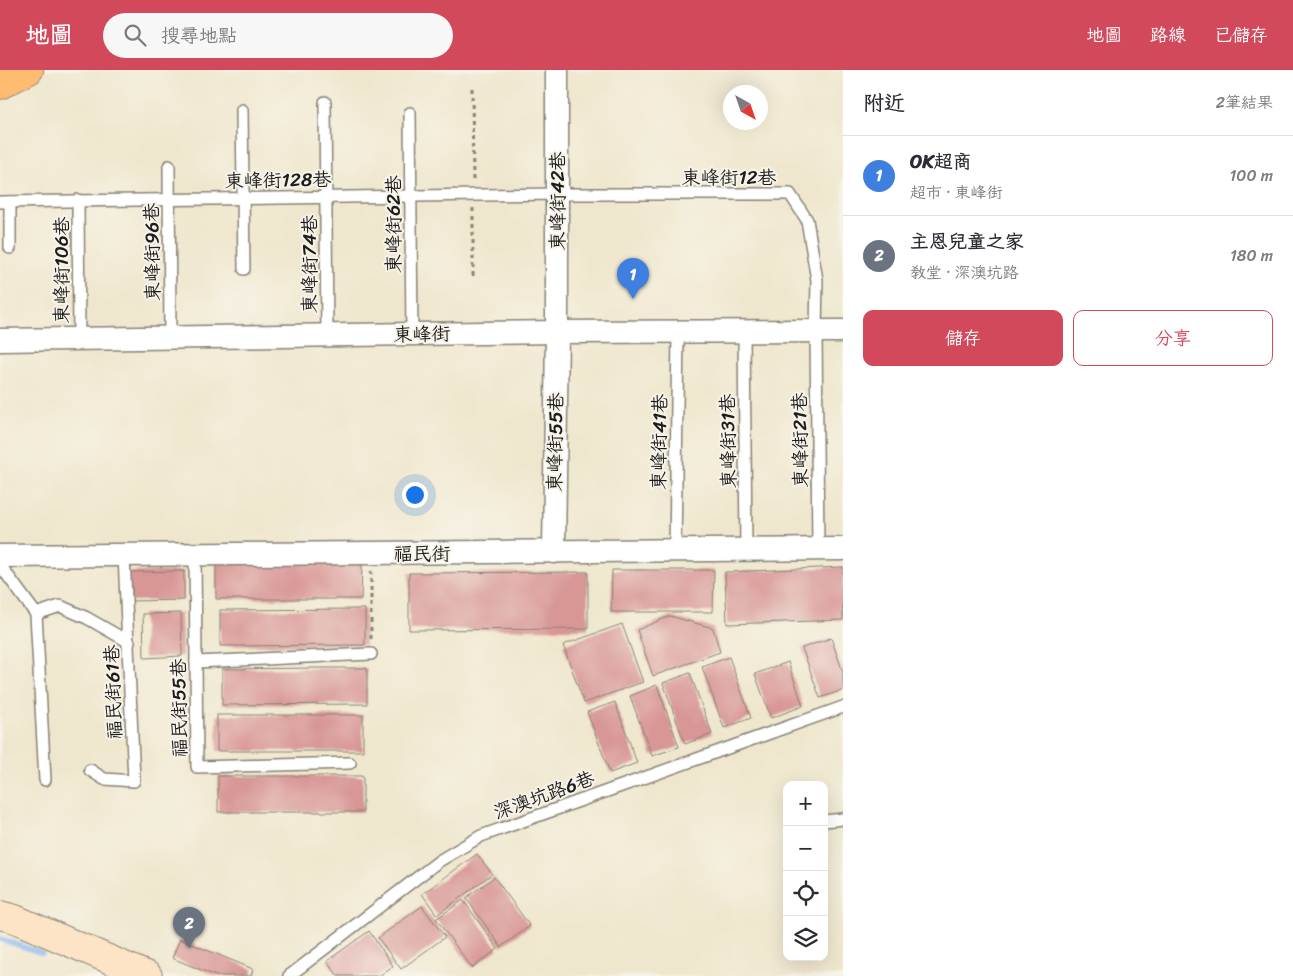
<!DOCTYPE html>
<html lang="zh-TW">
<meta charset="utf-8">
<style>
:root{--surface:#fff;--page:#f7f7f7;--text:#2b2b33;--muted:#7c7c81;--line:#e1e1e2;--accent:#d1495b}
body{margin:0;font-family:Sriracha,"LXGW WenKai TC",sans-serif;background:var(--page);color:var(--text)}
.controls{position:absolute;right:15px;bottom:15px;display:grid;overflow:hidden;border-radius:10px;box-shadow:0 5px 20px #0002}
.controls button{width:45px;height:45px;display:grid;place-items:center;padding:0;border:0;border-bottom:1px solid var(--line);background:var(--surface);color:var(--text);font:25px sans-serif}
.compass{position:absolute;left:723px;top:15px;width:45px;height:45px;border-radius:50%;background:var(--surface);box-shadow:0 5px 20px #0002;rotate:140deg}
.you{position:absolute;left:414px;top:424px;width:18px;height:18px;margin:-12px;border:4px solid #fff;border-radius:50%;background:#1a73e8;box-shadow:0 0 0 8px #1a73e833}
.badge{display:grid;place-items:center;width:32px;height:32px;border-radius:50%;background:var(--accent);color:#fff;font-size:16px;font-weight:700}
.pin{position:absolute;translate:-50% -41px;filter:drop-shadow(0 1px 2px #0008)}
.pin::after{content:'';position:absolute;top:26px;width:18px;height:15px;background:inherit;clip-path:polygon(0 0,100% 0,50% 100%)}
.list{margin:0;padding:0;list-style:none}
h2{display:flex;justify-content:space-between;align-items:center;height:65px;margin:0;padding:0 20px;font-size:21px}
h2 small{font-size:16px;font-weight:400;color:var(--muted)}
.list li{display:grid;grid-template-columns:32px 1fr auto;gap:15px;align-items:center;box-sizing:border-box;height:80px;padding:0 20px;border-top:1px solid var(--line)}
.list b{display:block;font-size:19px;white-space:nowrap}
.list p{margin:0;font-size:16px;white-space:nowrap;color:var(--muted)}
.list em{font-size:16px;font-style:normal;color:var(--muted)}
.actions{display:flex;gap:10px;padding:15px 20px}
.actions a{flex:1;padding:11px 0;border:1px solid var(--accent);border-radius:10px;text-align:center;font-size:18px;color:var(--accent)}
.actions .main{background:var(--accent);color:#fff}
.icon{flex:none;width:28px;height:28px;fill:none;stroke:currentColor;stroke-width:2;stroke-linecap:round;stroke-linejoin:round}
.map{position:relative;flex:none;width:843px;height:906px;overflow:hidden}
header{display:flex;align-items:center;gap:30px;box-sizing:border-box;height:70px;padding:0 25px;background:var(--accent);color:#fff}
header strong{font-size:24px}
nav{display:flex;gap:28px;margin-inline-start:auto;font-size:18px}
.search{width:350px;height:45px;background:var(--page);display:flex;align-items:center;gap:12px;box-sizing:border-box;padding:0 18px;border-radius:28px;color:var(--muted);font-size:19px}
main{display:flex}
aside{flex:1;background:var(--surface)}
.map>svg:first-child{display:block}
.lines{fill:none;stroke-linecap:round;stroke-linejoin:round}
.stream{stroke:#85b4f0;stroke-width:5.5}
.building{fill:#d89695}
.lane-casing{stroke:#868274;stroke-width:14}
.street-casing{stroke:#868274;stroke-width:25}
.secondary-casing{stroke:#868274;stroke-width:30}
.highway-casing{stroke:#868274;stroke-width:30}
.path{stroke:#868274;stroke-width:3;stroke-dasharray:4 4;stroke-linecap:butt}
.lane{stroke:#fff;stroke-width:11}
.street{stroke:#fff;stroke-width:22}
.secondary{stroke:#fee4c6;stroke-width:28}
.highway{stroke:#fdbc70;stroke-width:28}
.labels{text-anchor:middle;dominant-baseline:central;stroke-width:4;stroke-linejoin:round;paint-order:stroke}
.street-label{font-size:19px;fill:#1c1c1c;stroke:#f7f3e8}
</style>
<header>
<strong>地圖</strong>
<div class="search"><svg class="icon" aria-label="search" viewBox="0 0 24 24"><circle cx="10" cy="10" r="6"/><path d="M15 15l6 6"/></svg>搜尋地點</div>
<nav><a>地圖</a><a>路線</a><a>已儲存</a></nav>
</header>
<main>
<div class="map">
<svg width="843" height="906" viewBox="0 0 843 906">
<rect width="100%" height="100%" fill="#f7f3e8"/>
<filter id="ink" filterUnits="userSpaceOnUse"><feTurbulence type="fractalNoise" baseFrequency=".02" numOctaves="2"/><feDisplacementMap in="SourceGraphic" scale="10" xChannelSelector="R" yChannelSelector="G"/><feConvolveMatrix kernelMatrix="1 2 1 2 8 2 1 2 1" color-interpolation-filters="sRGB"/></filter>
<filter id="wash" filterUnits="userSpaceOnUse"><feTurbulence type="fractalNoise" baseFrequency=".0096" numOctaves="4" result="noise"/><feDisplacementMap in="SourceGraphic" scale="20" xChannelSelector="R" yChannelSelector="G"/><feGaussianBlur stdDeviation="1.12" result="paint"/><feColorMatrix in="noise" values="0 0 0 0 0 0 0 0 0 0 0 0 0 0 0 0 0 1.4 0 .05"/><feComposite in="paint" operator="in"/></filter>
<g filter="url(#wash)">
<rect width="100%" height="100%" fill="#efe7cd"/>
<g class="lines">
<polyline class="stream" points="0,869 42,883"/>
</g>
<g id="blocks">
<g class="building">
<polygon points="216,493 362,493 361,529 216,529"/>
<polygon points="843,497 843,550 727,554 725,502"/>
<polygon points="612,500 714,500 713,542 611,542"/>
<polygon points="184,501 184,530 128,531 128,502"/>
<polygon points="588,502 588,559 409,560 409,503"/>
<polygon points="365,539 365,575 220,576 220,540"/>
<polygon points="181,543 182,586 144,588 143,544"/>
<polygon points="670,546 713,558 720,582 653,606 637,560"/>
<polygon points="622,554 643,612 584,633 563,575"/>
<polygon points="831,568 843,602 843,620 820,628 802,578"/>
<polygon points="729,587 751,648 724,658 702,597"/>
<polygon points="788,592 803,636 771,648 755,604"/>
<polygon points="319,598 367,598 367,634 222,635 222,599"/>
<polygon points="690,603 712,664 685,674 663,613"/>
<polygon points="657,615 679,677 652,686 630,626"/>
<polygon points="615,632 637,693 610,703 587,642"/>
<rect x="217" y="645" width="146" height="36"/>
<rect x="218" y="706" width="145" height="36"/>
<polygon points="477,784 492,804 437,845 422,824"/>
<polygon points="494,807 530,856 501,877 466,828"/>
<polygon points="463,830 498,879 472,898 436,849"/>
<polygon points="422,836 445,867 401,899 378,868"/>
<polygon points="369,861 393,896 379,906 338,906 327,891"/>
<polygon points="180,869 253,899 251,906 216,906 172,888"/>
</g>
</g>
</g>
<g filter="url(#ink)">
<use href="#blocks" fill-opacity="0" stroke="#868274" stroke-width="1"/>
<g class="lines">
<g class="lane-casing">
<g id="lane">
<polyline points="325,32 327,265"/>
<polyline points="242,40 244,199"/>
<polyline points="410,43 412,264"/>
<polyline points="169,96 170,267"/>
<polyline points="78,130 79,268"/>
<polyline points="0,132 557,124 790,124 807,150 817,210 816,260 818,480"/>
<polyline points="10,132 10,178"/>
<polyline points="744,262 746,479"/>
<polyline points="675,481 678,263"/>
<polyline points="195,485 197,697 350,693"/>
<polyline points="0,495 36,544 45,710"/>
<polyline points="36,544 60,536 87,548 129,572"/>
<polyline points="196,592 371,584"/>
<polyline points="90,700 104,709 134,711 124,485"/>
<polyline points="824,751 843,749"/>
<polyline points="289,906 439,791 481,766 843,637"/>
</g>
</g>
<g class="street-casing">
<g id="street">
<polyline points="0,270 557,262 843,261"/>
<polyline points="554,482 557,262 557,0"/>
<polyline points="0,486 843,479"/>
</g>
</g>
<g class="secondary-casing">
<polyline id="secondary" points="0,845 15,849 148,906"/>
</g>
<g class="highway-casing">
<polyline id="highway" points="0,15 29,0"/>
</g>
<g class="path">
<polyline points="472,18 473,112"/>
<polyline points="473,138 473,207"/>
<polyline points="371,501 371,570"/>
</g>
<use href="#lane" class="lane"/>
<use href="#street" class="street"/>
<use href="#secondary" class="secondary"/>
<use href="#highway" class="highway"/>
</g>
</g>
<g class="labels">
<g class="street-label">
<text x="729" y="107">東峰街12巷</text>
<text transform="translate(278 110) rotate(-1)">東峰街128巷</text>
<text transform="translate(557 131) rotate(-90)">東峰街42巷</text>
<text transform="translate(393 154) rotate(-90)">東峰街62巷</text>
<text transform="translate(152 182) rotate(-91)">東峰街96巷</text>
<text transform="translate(309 194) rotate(-90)">東峰街74巷</text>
<text transform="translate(61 200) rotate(-90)">東峰街106巷</text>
<text transform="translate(422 264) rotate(-1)">東峰街</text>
<text transform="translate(800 370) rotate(-91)">東峰街21巷</text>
<text transform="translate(728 371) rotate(-91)">東峰街31巷</text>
<text transform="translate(555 372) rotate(-89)">東峰街55巷</text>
<text transform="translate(659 372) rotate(-89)">東峰街41巷</text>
<text x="422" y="483">福民街</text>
<text transform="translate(113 622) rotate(-92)">福民街61巷</text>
<text transform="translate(179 638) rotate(-91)">福民街55巷</text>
<text transform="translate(544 725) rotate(-20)">深澳坑路6巷</text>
</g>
</g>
</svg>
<div class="controls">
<button>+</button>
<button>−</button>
<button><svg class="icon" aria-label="locate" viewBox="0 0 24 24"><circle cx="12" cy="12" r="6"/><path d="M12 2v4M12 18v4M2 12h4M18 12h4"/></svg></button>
<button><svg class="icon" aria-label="layers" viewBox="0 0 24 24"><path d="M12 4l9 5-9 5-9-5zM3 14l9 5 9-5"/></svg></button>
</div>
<svg class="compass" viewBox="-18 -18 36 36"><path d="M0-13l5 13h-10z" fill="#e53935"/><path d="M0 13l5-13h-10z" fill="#7c7c81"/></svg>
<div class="you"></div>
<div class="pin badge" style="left:633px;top:229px;background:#3f7fe0">1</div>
<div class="pin badge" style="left:189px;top:878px;background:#6b7280">2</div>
</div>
<aside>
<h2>附近<small>2筆結果</small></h2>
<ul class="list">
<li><span class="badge" style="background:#3f7fe0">1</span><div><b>OK超商</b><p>超市 · 東峰街</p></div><em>100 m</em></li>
<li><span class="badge" style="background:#6b7280">2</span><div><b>主恩兒童之家</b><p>教堂 · 深澳坑路</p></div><em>180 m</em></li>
</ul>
<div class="actions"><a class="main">儲存</a><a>分享</a></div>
</aside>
</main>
